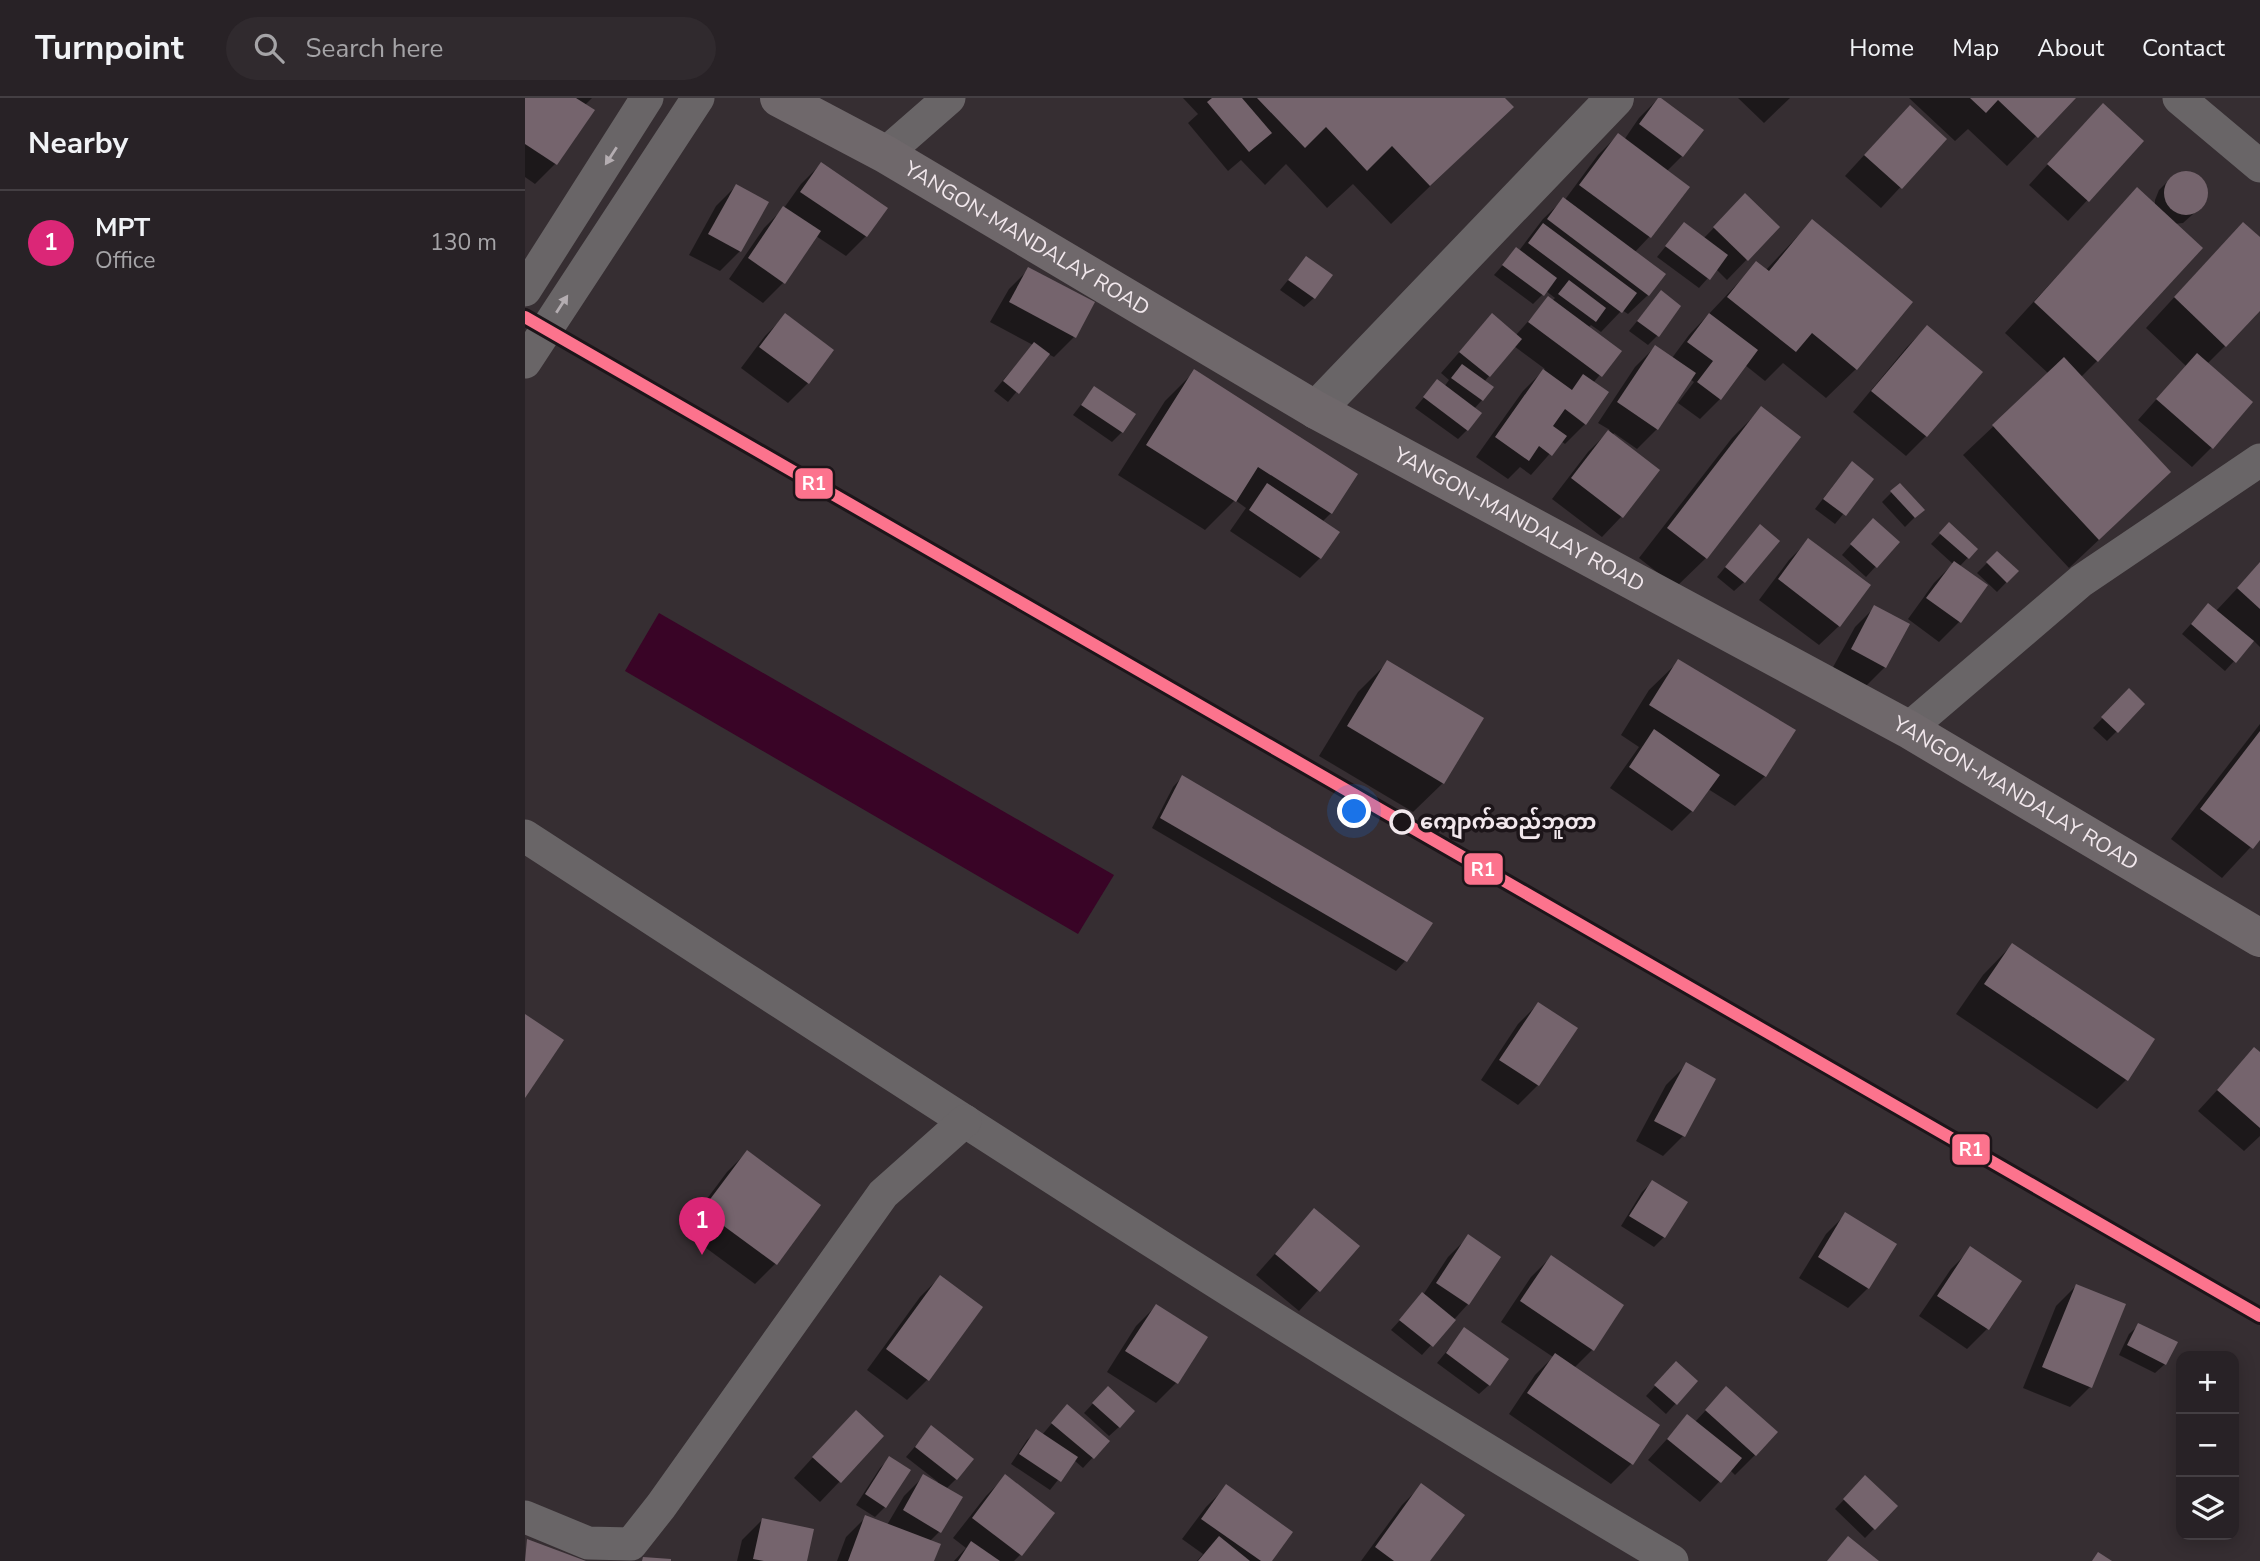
<!DOCTYPE html>
<meta charset="utf-8">
<style>
:root{--surface:#282226;--page:#302a2e;--text:#f1f3f6;--muted:#a5a4a7;--line:#443f43;--accent:#db2777}
body{margin:0;font-family:"Nunito Sans","Noto Sans Myanmar",sans-serif;background:var(--page);color:var(--text)}
.controls{position:absolute;right:21px;bottom:21px;display:grid;overflow:hidden;border-radius:14px;box-shadow:0 4px 18px #0003}
.controls button{width:63px;height:63px;display:grid;place-items:center;padding:0;border:0;border-bottom:2px solid var(--line);background:var(--surface);color:var(--text);font:35px sans-serif}
.you{position:absolute;left:830px;top:714px;width:24px;height:24px;margin:-18px;border:5px solid #fff;border-radius:50%;background:#1a73e8;box-shadow:0 0 0 10px #1a73e833}
.badge{display:grid;place-items:center;width:46px;height:46px;border-radius:50%;background:var(--accent);color:#fff;font-size:23px;font-weight:700}
.pin{position:absolute;translate:-50% -58px;filter:drop-shadow(0 2px 4px #0008)}
.pin::after{content:'';position:absolute;top:37px;width:24px;height:21px;background:inherit;clip-path:polygon(0 0,100% 0,50% 100%)}
.list{margin:0;padding:0;list-style:none}
h2{display:flex;justify-content:space-between;align-items:center;height:91px;margin:0;padding:0 28px;font-size:30px}
h2 small{font-size:23px;font-weight:400;color:var(--muted)}
.list li{display:grid;grid-template-columns:46px 1fr auto;gap:21px;align-items:center;box-sizing:border-box;height:105px;padding:0 28px;border-top:2px solid var(--line)}
.list b{display:block;font-size:26px;white-space:nowrap}
.list p{margin:0;font-size:23px;white-space:nowrap;color:var(--muted)}
.list em{font-size:23px;font-style:normal;color:var(--muted)}
.icon{flex:none;width:38px;height:38px;fill:none;stroke:currentColor;stroke-width:2;stroke-linecap:round;stroke-linejoin:round}
.map{position:relative;flex:none;width:1735px;height:1463px;overflow:hidden}
header{display:flex;align-items:center;gap:42px;box-sizing:border-box;height:98px;padding:0 35px;background:var(--surface);border-bottom:2px solid var(--line)}
header strong{font-size:33px}
nav{display:flex;gap:38px;margin-inline-start:auto;font-size:24px}
.search{width:490px;height:63px;background:var(--page);display:flex;align-items:center;gap:18px;box-sizing:border-box;padding:0 24px;border-radius:38px;color:var(--muted);font-size:26px}
main{display:flex}
aside{flex:1;background:var(--surface)}
.map>svg:first-child{display:block}
.water{fill:#390426}
.shadow{fill:#0007}
.building{fill:#75646d}
.lines{fill:none;stroke-linecap:round;stroke-linejoin:round}
.minor{stroke:#696567;stroke-width:33}
.tertiary{stroke:#696567;stroke-width:38}
.trunk{stroke:#6f686b;stroke-width:38}
.rail-1-casing{stroke:#1c1519;stroke-width:18}
.rail-1{stroke:#fc738d;stroke-width:12}
.oneway{fill:#b4adb1}
.stop-dot{fill:#1c1519;stroke:#f2e8ed;stroke-width:3.5}
.labels{text-anchor:middle;dominant-baseline:central;stroke-width:7;stroke-linejoin:round;paint-order:stroke}
.street-label{font-size:21px;fill:#f2e8ed;stroke:#1c1519}
.stop-label{font-size:21px;font-weight:bold;fill:#f2e8ed;stroke:#1c1519;text-anchor:start}
.line-badge{stroke:#1c1519;stroke-width:2.5}
.badge-label{font-size:19px;text-anchor:middle;font-weight:bold;fill:#fff}
</style>
<header>
<strong>Turnpoint</strong>
<div class="search"><svg class="icon" aria-label="search" viewBox="0 0 24 24"><circle cx="10" cy="10" r="6"/><path d="M15 15l6 6"/></svg>Search here</div>
<nav><a>Home</a><a>Map</a><a>About</a><a>Contact</a></nav>
</header>
<main>
<aside>
<h2>Nearby<small></small></h2>
<ul class="list">
<li><span class="badge">1</span><div><b>MPT</b><p>Office</p></div><em>130 m</em></li>
</ul>
</aside>
<div class="map">
<svg width="1735" height="1463" viewBox="0 0 1735 1463">
<rect width="100%" height="100%" fill="#362e32"/>
<polygon class="water" points="134,515 589,777 553,836 100,573"/>
<g class="shadow">
<polygon points="0,0 67,0 59,8 67,13 30,66 10,86 0,79"/>
<polygon points="658,0 978,0 987,9 866,126 828,86 802,110 761,66 740,87 716,62 703,73 663,25 673,16"/>
<polygon points="1134,0 1157,58 1142,73 1125,138 1109,155 1123,197 1103,216 1097,212 1076,234 1066,227 1063,230 1095,253 1068,285 1060,326 1040,346 1036,343 1006,377 995,369 983,381 951,359 998,293 1020,271 989,248 959,284 957,302 949,311 942,332 933,341 890,310 912,284 919,289 924,282 916,275 967,217 991,237 1023,201 1027,203 1030,200 1021,193 1008,206 969,177 991,152 993,154 1018,121 1038,102 1039,103 1073,57 1093,37 1099,42 1114,20"/>
<polygon points="1213,0 1265,0 1239,25"/>
<polygon points="1384,0 1548,0 1482,68 1443,31 1430,43"/>
<polygon points="1558,27 1617,43 1543,123 1504,87"/>
<polygon points="1365,29 1420,41 1356,110 1320,78"/>
<polygon points="296,66 341,138 321,158 291,138 258,185 238,205 204,181 239,130 259,110 276,86"/>
<polygon points="1665,74 1674,79 1681,88 1682,99 1677,108 1658,125 1649,126 1572,263 1555,280 1614,404 1544,470 1438,357 1524,276 1480,235 1612,91 1630,108 1630,102 1634,92 1645,81 1654,75"/>
<polygon points="211,88 242,104 215,153 195,173 164,157 191,108"/>
<polygon points="1220,98 1253,129 1202,182 1191,171 1174,190 1132,159 1159,126 1178,141"/>
<polygon points="1287,123 1331,271 1301,300 1258,265 1240,283 1220,267 1195,301 1175,321 1153,305 1169,284 1165,281 1132,331 1112,351 1089,335 1087,338 1132,372 1096,419 1077,439 1027,401 1063,354 1085,332 1073,325 1110,269 1130,249 1147,260 1164,237 1231,166 1240,173"/>
<polygon points="1689,156 1700,248 1682,266 1687,349 1667,369 1613,322 1661,268 1621,230"/>
<polygon points="781,160 789,200 779,209 755,192"/>
<polygon points="504,171 549,239 529,259 523,256 483,304 469,293 508,247 465,224 484,191"/>
<polygon points="1136,194 1132,238 1123,247 1104,233"/>
<polygon points="260,218 283,285 263,305 216,270 240,238"/>
<polygon points="1402,229 1401,338 1381,358 1328,314 1382,249"/>
<polygon points="670,273 806,415 797,424 795,460 775,480 705,433 721,410 710,402 680,432 593,377 640,303"/>
<polygon points="569,290 597,334 587,344 548,317"/>
<polygon points="1236,311 1181,460 1151,489 1114,460 1207,340"/>
<polygon points="1318,375 1347,381 1310,426 1290,411"/>
<polygon points="1374,387 1397,412 1380,429 1357,404"/>
<polygon points="1424,427 1451,451 1434,469 1460,487 1434,524 1414,544 1383,521 1409,485 1428,466 1406,446"/>
<polygon points="1339,432 1373,444 1341,479 1317,457"/>
<polygon points="1226,438 1219,484 1209,493 1192,479"/>
<polygon points="1284,442 1314,528 1294,547 1234,502 1264,462"/>
<polygon points="1472,455 1492,473 1472,494 1452,475"/>
<polygon points="1735,466 1735,549 1728,542 1700,573 1657,536 1674,517 1691,513"/>
<polygon points="1350,509 1360,569 1340,589 1307,571 1330,529"/>
<polygon points="1154,563 1240,678 1210,708 1183,691 1167,713 1147,733 1085,690 1114,649 1096,637 1124,592"/>
<polygon points="863,564 918,685 888,714 794,658 833,594"/>
<polygon points="1604,593 1592,633 1582,643 1568,630"/>
<polygon points="1735,626 1735,739 1697,780 1646,741"/>
<polygon points="657,679 880,863 871,873 627,730 648,689"/>
<polygon points="1487,847 1601,982 1572,1011 1431,916 1458,877"/>
<polygon points="1013,906 1013,987 993,1007 956,982 993,926"/>
<polygon points="1729,952 1735,957 1735,1038 1719,1053 1673,1013"/>
<polygon points="1161,967 1189,982 1158,1038 1138,1058 1111,1043 1141,987"/>
<polygon points="222,1054 294,1108 250,1166 230,1186 158,1133 202,1074"/>
<polygon points="1127,1084 1160,1105 1139,1139 1129,1149 1096,1128 1117,1094"/>
<polygon points="789,1112 832,1149 774,1213 731,1177"/>
<polygon points="1321,1116 1343,1190 1323,1210 1274,1180 1301,1136"/>
<polygon points="943,1139 943,1206 897,1257 866,1232 898,1197 923,1159"/>
<polygon points="1446,1151 1494,1184 1462,1231 1442,1251 1394,1218 1426,1171"/>
<polygon points="1026,1159 1067,1252 1049,1270 1133,1328 1106,1366 1086,1386 984,1316 1010,1277 1028,1259 976,1224 1006,1179"/>
<polygon points="415,1179 456,1209 402,1282 382,1302 342,1272 395,1199"/>
<polygon points="1551,1188 1565,1289 1545,1309 1498,1290 1531,1208"/>
<polygon points="631,1208 651,1285 631,1305 582,1274 611,1228"/>
<polygon points="1614,1227 1640,1266 1630,1275 1594,1257 1604,1236"/>
<polygon points="940,1231 964,1287 954,1296 912,1265"/>
<polygon points="1142,1275 1171,1283 1141,1316 1121,1298"/>
<polygon points="573,1300 594,1329 584,1338 559,1315"/>
<polygon points="1182,1311 1230,1357 1210,1377 1205,1372 1175,1404 1123,1362 1162,1319 1169,1325"/>
<polygon points="533,1318 583,1343 558,1370 549,1362 525,1392 486,1366 502,1342 512,1333 517,1337"/>
<polygon points="406,1330 431,1381 421,1391 414,1434 405,1443 407,1463 312,1463 321,1439 341,1419 362,1427 379,1398 399,1378 411,1386 413,1384 381,1359"/>
<polygon points="311,1334 357,1339 295,1404 269,1380"/>
<polygon points="365,1360 360,1409 350,1419 331,1407 355,1370"/>
<polygon points="481,1378 495,1457 489,1463 429,1463 441,1450 428,1440 461,1398"/>
<polygon points="1340,1380 1371,1408 1340,1440 1310,1411"/>
<polygon points="897,1387 903,1463 836,1463 877,1407"/>
<polygon points="701,1389 745,1463 672,1463 678,1456 657,1441 681,1409"/>
<polygon points="237,1422 280,1463 212,1463 217,1442"/>
</g>
<g class="building">
<polygon points="0,0 51,0 70,12 32,67 0,46"/>
<polygon points="687,0 717,0 747,35 724,54 682,4"/>
<polygon points="732,0 980,0 989,9 905,88 867,48 842,73 801,29 780,50"/>
<polygon points="1133,0 1136,0 1179,32 1158,59 1114,26"/>
<polygon points="1445,0 1551,0 1513,40 1473,2 1461,15"/>
<polygon points="1578,5 1619,43 1564,104 1522,66"/>
<polygon points="1385,7 1422,41 1377,91 1339,57"/>
<polygon points="1093,35 1165,89 1126,140 1054,87"/>
<polygon points="296,64 363,110 342,139 275,94"/>
<circle cx="1661" cy="95" r="22"/>
<polygon points="211,86 244,104 216,154 183,136"/>
<polygon points="1612,89 1678,150 1573,264 1509,204"/>
<polygon points="1220,95 1255,129 1223,163 1188,129"/>
<polygon points="1038,99 1141,176 1124,198 1022,121"/>
<polygon points="258,108 296,133 260,186 223,160"/>
<polygon points="1287,121 1388,204 1332,272 1287,235 1271,254 1202,199 1231,163 1244,173"/>
<polygon points="1159,124 1203,157 1185,182 1140,148"/>
<polygon points="1718,124 1735,139 1735,213 1701,249 1649,199"/>
<polygon points="1018,125 1112,195 1097,215 1003,145"/>
<polygon points="991,149 1032,180 1019,198 977,167"/>
<polygon points="781,158 808,177 790,201 763,182"/>
<polygon points="503,169 570,204 551,240 484,204"/>
<polygon points="1044,182 1081,210 1071,224 1033,196"/>
<polygon points="1136,192 1156,208 1134,239 1112,223"/>
<polygon points="1023,198 1097,253 1077,279 1003,224"/>
<polygon points="260,215 309,252 284,286 234,249"/>
<polygon points="967,215 997,241 965,279 934,254"/>
<polygon points="1184,215 1233,252 1196,302 1172,284 1188,263 1162,244"/>
<polygon points="1402,227 1458,274 1402,339 1346,293"/>
<polygon points="509,244 525,256 494,296 478,283"/>
<polygon points="1130,247 1171,275 1133,332 1092,304"/>
<polygon points="1672,255 1728,304 1688,351 1631,301"/>
<polygon points="1539,259 1646,374 1574,442 1467,327"/>
<polygon points="937,266 969,289 958,303 926,280"/>
<polygon points="669,271 833,376 807,416 733,369 711,404 621,347"/>
<polygon points="1018,271 1047,292 1058,276 1084,294 1061,327 1040,311 1028,328 1042,338 1027,358 1014,348 1004,363 970,339"/>
<polygon points="912,281 957,315 943,333 898,299"/>
<polygon points="569,288 611,316 598,335 556,307"/>
<polygon points="1236,308 1276,339 1182,461 1142,430"/>
<polygon points="1083,332 1135,372 1098,420 1046,380"/>
<polygon points="1327,363 1349,381 1321,418 1298,401"/>
<polygon points="742,385 815,434 796,461 724,412"/>
<polygon points="1375,385 1400,412 1390,420 1365,393"/>
<polygon points="1348,420 1375,444 1352,470 1325,446"/>
<polygon points="1424,424 1453,451 1444,461 1414,435"/>
<polygon points="1235,426 1255,443 1220,485 1200,469"/>
<polygon points="1283,440 1346,487 1315,529 1253,481"/>
<polygon points="1472,453 1494,473 1482,485 1461,464"/>
<polygon points="1429,463 1463,487 1436,525 1401,500"/>
<polygon points="1735,464 1735,511 1712,490"/>
<polygon points="1683,505 1729,543 1711,565 1666,526"/>
<polygon points="1349,507 1385,526 1361,570 1326,551"/>
<polygon points="1153,561 1271,632 1241,679 1124,607"/>
<polygon points="862,562 959,620 919,686 822,628"/>
<polygon points="1604,590 1620,606 1593,635 1576,619"/>
<polygon points="1129,631 1195,677 1168,714 1104,669"/>
<polygon points="1735,633 1735,742 1728,751 1675,711"/>
<polygon points="657,677 908,825 882,864 635,720"/>
<polygon points="1487,845 1630,941 1603,983 1459,886"/>
<polygon points="1013,904 1053,930 1014,988 974,962"/>
<polygon points="0,916 39,942 0,1000"/>
<polygon points="1729,949 1735,954 1735,1030 1692,992"/>
<polygon points="1161,964 1191,981 1160,1039 1129,1023"/>
<polygon points="222,1052 296,1107 252,1167 177,1112"/>
<polygon points="1127,1082 1163,1104 1140,1140 1104,1118"/>
<polygon points="789,1110 835,1148 795,1194 750,1156"/>
<polygon points="1320,1114 1372,1146 1344,1191 1293,1159"/>
<polygon points="943,1136 976,1159 944,1207 911,1185"/>
<polygon points="1445,1148 1497,1183 1464,1232 1412,1198"/>
<polygon points="1026,1157 1099,1207 1069,1253 995,1203"/>
<polygon points="415,1177 458,1209 404,1283 361,1251"/>
<polygon points="1551,1186 1601,1206 1567,1290 1517,1269"/>
<polygon points="897,1194 931,1222 908,1249 874,1222"/>
<polygon points="631,1206 683,1239 653,1286 600,1253"/>
<polygon points="1613,1225 1653,1244 1641,1267 1602,1247"/>
<polygon points="939,1229 984,1261 965,1288 921,1255"/>
<polygon points="1030,1255 1135,1327 1108,1367 1002,1295"/>
<polygon points="1151,1263 1173,1283 1152,1307 1129,1287"/>
<polygon points="583,1288 610,1313 595,1330 567,1305"/>
<polygon points="1201,1288 1253,1334 1231,1358 1180,1312"/>
<polygon points="542,1306 585,1343 569,1361 526,1325"/>
<polygon points="331,1312 359,1338 316,1385 287,1359"/>
<polygon points="1162,1316 1217,1360 1196,1385 1142,1341"/>
<polygon points="406,1327 449,1361 432,1382 390,1349"/>
<polygon points="511,1331 553,1359 536,1384 494,1356"/>
<polygon points="364,1358 386,1372 361,1410 340,1396"/>
<polygon points="398,1376 438,1399 416,1435 378,1412"/>
<polygon points="480,1376 530,1415 497,1458 447,1420"/>
<polygon points="1340,1377 1373,1408 1350,1432 1318,1401"/>
<polygon points="896,1385 940,1417 905,1463 869,1463 850,1449"/>
<polygon points="701,1386 768,1434 747,1463 736,1463 676,1421"/>
<polygon points="340,1417 416,1446 409,1463 323,1463"/>
<polygon points="237,1420 289,1431 282,1463 239,1463 228,1461"/>
<polygon points="694,1438 725,1463 673,1463"/>
<polygon points="1323,1438 1354,1463 1302,1463"/>
<polygon points="2,1441 61,1463 0,1463"/>
<polygon points="446,1443 475,1463 433,1463"/>
<polygon points="1573,1454 1587,1463 1567,1463"/>
<polygon points="118,1459 146,1461 146,1463 117,1463"/>
</g>
<g class="lines">
<g class="minor">
<polyline points="1654,0 1735,68"/>
<polyline points="360,56 424,0"/>
<polyline points="0,192 122,0"/>
<polyline points="0,264 173,0"/>
<polyline points="1383,631 1556,483 1735,362"/>
<path d="M0 738C379 984 757 1233 1147 1463"/>
<polyline points="0,1419 63,1445 106,1446 136,1408 358,1096 440,1023"/>
</g>
<polyline class="tertiary" points="791,312 1090,0"/>
<path class="trunk" id="s1" d="M254 0 360 56 791 312 1383 631 1735 840"/>
<g class="rail-1-casing">
<polyline id="rail-1" points="0,219 1735,1218"/>
</g>
<use href="#rail-1" class="rail-1"/>
</g>
<defs><path id="oneway-solid" d="M-6-.8H1V-3.2L6.5 0L1 3.2V.8H-6Z" transform="scale(1.75)"/></defs>
<g class="oneway">
<use href="#oneway-solid" transform="translate(86 58) rotate(123)"/>
<use href="#oneway-solid" transform="translate(37 206) rotate(-57)"/>
</g>
<circle class="stop-dot" cx="877" cy="724" r="11"/>
<g class="labels">
<g class="street-label">
<text stroke="none"><textPath href="#s1" startOffset="285">YANGON-MANDALAY ROAD</textPath></text>
<text stroke="none"><textPath href="#s1" startOffset="852">YANGON-MANDALAY ROAD</textPath></text>
<text stroke="none"><textPath href="#s1" startOffset="1419">YANGON-MANDALAY ROAD</textPath></text>
</g>
<g class="stop-label">
<text x="895" y="724">ကျောက်ဆည်ဘူတာ</text>
</g>
</g>
<g class="line-badge">
<rect x="269" y="369" width="40" height="33" rx="7" fill="#fc738d"/>
<rect x="938" y="754" width="41" height="34" rx="7" fill="#fc738d"/>
<rect x="1426" y="1035" width="40" height="33" rx="7" fill="#fc738d"/>
</g>
<g class="badge-label">
<text x="289" y="392">R1</text>
<text x="958" y="778">R1</text>
<text x="1446" y="1058">R1</text>
</g>
</svg>
<div class="controls">
<button>+</button>
<button>−</button>
<button><svg class="icon" aria-label="layers" viewBox="0 0 24 24"><path d="M12 4l9 5-9 5-9-5zM3 14l9 5 9-5"/></svg></button>
</div>
<div class="you"></div>
<div class="pin badge" style="left:177px;top:1157px">1</div>
</div>
</main>
